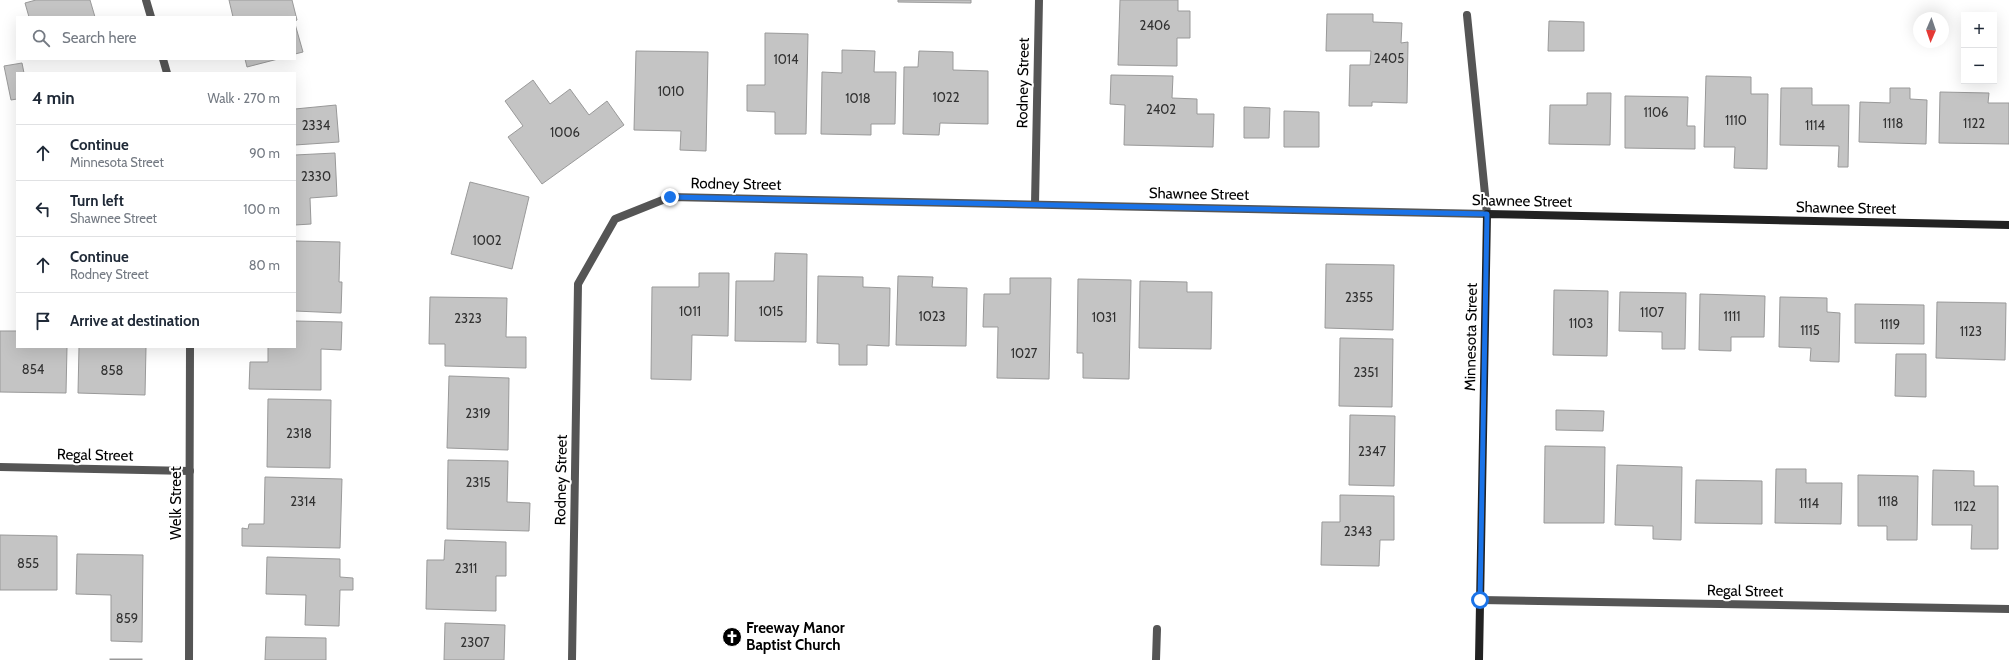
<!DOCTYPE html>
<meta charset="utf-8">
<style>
:root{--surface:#fff;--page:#f2f2f3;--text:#1f2937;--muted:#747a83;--line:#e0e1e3}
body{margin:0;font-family:Cabin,sans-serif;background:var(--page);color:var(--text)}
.controls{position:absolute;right:12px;top:12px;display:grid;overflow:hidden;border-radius:0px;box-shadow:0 4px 16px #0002}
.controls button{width:36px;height:36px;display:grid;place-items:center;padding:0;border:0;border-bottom:1px solid var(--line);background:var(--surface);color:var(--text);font:20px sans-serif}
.compass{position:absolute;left:1913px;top:12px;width:36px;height:36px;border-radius:50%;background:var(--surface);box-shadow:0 4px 16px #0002;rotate:182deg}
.stop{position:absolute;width:12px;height:12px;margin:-9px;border:3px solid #1a73e8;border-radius:50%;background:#fff}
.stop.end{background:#1a73e8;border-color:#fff;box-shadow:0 1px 4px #0008}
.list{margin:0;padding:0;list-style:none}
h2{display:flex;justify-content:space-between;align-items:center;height:52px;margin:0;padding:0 16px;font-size:17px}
h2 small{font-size:13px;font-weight:400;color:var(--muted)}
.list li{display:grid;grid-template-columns:26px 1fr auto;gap:12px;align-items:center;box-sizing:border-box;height:56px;padding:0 16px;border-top:1px solid var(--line)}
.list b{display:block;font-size:15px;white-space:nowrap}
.list p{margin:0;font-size:13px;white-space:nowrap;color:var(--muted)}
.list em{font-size:13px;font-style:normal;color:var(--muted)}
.icon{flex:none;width:22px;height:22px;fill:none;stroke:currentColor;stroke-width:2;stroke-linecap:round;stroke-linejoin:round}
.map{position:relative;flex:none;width:2009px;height:660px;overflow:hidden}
.search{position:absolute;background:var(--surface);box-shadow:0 4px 16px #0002;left:16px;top:16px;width:280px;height:44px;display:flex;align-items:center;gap:10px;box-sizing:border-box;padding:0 14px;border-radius:0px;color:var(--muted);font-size:15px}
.panel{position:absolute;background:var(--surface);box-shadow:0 4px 16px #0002;left:16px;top:72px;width:280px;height:276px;border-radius:0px}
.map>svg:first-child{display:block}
.building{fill:#c4c4c4;stroke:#999}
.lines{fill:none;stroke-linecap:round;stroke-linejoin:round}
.lane{stroke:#555;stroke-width:8}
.street{stroke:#555;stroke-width:8}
.secondary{stroke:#222;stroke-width:8}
.route{stroke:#1a73e8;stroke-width:5}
.labels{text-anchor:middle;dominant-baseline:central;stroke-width:4;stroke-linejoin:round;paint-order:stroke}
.number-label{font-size:13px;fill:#313131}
.street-label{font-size:15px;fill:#000;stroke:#fff}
.poi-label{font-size:15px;font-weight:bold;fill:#000;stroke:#fff;text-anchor:start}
</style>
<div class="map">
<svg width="2009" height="660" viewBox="0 0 2009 660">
<rect width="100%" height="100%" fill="#fff"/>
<g class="building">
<polygon points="36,0 90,0 95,17 29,17 25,3"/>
<polygon points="229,0 292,0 297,20 295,21 295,17 233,17"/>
<polygon points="898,0 971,0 971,3 898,2"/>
<polygon points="1120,0 1178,0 1178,11 1190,11 1190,38 1177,38 1177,66 1118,65"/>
<polygon points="1327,14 1373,14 1373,22 1402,23 1401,43 1408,42 1407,103 1372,102 1372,106 1349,106 1350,65 1370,65 1371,51 1326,51"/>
<polygon points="1549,21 1584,22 1584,51 1548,51"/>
<polygon points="295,24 303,52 295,54"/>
<polygon points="765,33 808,34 806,134 775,134 775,112 747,111 747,85 765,85"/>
<polygon points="842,50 875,51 874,72 896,72 895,124 871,124 871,135 821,134 822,72 842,73"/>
<polygon points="636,51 708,52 706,151 680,150 681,131 634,130"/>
<polygon points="919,51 953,52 953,70 988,71 988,124 940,123 939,135 903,134 904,67 918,67"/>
<polygon points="245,59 278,59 247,67"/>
<polygon points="22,63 24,73 17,73 17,99 11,100 4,66"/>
<polygon points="1111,75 1173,76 1172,98 1197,99 1197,114 1214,114 1213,147 1124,145 1125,105 1110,104"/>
<polygon points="1706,76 1751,77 1751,94 1768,94 1767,169 1734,168 1735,147 1704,147"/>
<polygon points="533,80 550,104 570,89 589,115 607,101 624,125 542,184 508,137 523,126 505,101"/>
<polygon points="1781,88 1812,88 1812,105 1849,105 1848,167 1838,167 1839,146 1780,145"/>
<polygon points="1890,88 1910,88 1910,99 1927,100 1926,144 1859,142 1860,102 1890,103"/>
<polygon points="1940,92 1989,93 1988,103 2009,103 2009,144 1939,143"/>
<polygon points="1587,93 1611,93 1610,145 1549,144 1550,105 1587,105"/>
<polygon points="1625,96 1688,97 1687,126 1695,126 1695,149 1625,148"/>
<polygon points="336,105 339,142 295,145 295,109"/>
<polygon points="1244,107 1270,108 1269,138 1244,138"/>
<polygon points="1284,111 1319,112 1319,147 1284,147"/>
<polygon points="335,153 337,196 310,198 311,224 295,225 295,155"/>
<polygon points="470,182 529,197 512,269 451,254"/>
<polygon points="295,241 340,242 339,282 342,282 341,313 295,311"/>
<polygon points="775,253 807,254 806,342 735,341 736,281 774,281"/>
<polygon points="1326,264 1394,265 1393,330 1325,328"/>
<polygon points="699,273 729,273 728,336 692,335 691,380 651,379 652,287 699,287"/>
<polygon points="818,276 863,277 863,287 890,288 889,346 867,345 867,365 839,365 839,344 817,343"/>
<polygon points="898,276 933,277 932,287 967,288 966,346 896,345"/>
<polygon points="1010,278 1051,278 1049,379 997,378 998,327 983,327 984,294 1010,294"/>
<polygon points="1078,279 1131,280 1129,379 1083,378 1083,353 1077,353"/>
<polygon points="1140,281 1187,282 1187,292 1212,292 1211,349 1139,348"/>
<polygon points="1554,290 1608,291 1607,356 1553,355"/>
<polygon points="1620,292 1686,293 1685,349 1662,349 1662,332 1619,331"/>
<polygon points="1700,294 1765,296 1764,337 1731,337 1731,351 1699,350"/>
<polygon points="430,297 507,298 506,337 526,337 526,368 445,366 445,344 429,344"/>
<polygon points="1780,297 1827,298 1827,312 1840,313 1839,362 1810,361 1811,348 1779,347"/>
<polygon points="1937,302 2006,303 2005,360 1936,358"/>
<polygon points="1855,304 1924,305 1924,344 1855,343"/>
<polygon points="295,321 342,322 341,350 321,349 321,390 249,389 250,362 268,362 268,347 295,347"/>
<polygon points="0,331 17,331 17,347 67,347 66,393 0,392"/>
<polygon points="1340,338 1393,339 1392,407 1339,406"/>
<polygon points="79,347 146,347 145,395 78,393"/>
<polygon points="1896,354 1926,354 1926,397 1895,396"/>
<polygon points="449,376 509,378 508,450 447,448"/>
<polygon points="268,399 331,400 330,468 267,467"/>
<polygon points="1556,410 1604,411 1603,431 1556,430"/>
<polygon points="1350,415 1395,416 1394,486 1349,485"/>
<polygon points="1545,446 1605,447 1604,523 1544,523"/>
<polygon points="448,460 508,461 507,502 530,503 529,531 447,529"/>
<polygon points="1617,465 1682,467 1681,540 1653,539 1653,526 1615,525"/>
<polygon points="1776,469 1806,469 1806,483 1842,483 1841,524 1775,523"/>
<polygon points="1933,470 1974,471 1974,486 1998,486 1998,549 1971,549 1972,525 1932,525"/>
<polygon points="1858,475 1918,476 1917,540 1887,540 1887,526 1858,526"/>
<polygon points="265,477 342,479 340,548 242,546 242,528 248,529 249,524 264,524"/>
<polygon points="1696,480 1762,481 1762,524 1695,523"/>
<polygon points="1340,495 1394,496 1394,540 1380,540 1379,566 1321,565 1322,522 1340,522"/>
<polygon points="0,535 57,536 57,590 0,590"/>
<polygon points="445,540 506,542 506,576 496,576 496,611 426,609 427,560 444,560"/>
<polygon points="77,554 143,555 142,642 111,641 111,595 76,594"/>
<polygon points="267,557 340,559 340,577 353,578 353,590 340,590 339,626 305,625 306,595 266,594"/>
<polygon points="445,623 505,625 504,660 444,660"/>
<polygon points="266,637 326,638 326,660 265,660"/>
<rect x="110" y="659" width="32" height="1"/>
</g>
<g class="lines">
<polyline class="lane" points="1156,660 1157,629"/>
<g class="street">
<polyline points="146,0 151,17"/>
<polyline points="163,59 167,73"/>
<polyline points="1035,204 1039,0"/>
<polyline points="0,467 190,471"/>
<polyline points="1480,600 2009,609"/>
<polyline points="189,660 190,347"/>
<polyline points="572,660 578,284 615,219 670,197 1487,214 1467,15"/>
</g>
<polyline class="secondary" points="1479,660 1487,214 2009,225"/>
</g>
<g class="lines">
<polyline class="route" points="670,197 1487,214 1480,600"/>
</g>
<defs>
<g id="church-disc" transform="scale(1)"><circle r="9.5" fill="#000" stroke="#fff"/><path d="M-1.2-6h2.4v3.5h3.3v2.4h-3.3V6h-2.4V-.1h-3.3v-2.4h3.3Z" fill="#fff"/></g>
</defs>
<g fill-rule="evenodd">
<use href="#church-disc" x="732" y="637"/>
</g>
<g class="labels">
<g class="number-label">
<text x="1155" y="25">2406</text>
<text x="1389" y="58">2405</text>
<text x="786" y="59">1014</text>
<text x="671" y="91">1010</text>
<text x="946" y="97">1022</text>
<text x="858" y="98">1018</text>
<text x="1161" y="109">2402</text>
<text x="1656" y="112">1106</text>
<text x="1736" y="120">1110</text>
<text x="1893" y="123">1118</text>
<text x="1974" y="123">1122</text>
<text x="316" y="125">2334</text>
<text x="1815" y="125">1114</text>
<text x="565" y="132">1006</text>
<text x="316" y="176">2330</text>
<text x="487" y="240">1002</text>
<text x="1359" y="297">2355</text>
<text x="690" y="311">1011</text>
<text x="771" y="311">1015</text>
<text x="1652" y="312">1107</text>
<text x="932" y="316">1023</text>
<text x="1732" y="316">1111</text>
<text x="1104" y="317">1031</text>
<text x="468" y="318">2323</text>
<text x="1581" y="323">1103</text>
<text x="1890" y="324">1119</text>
<text x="1810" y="330">1115</text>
<text x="1971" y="331">1123</text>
<text x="1024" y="353">1027</text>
<text x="33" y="369">854</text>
<text x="112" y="370">858</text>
<text x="1366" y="372">2351</text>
<text x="478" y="413">2319</text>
<text x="299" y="433">2318</text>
<text x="1372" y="451">2347</text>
<text x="478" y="482">2315</text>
<text x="303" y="501">2314</text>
<text x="1888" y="501">1118</text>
<text x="1809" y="503">1114</text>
<text x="1965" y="506">1122</text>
<text x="1358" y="531">2343</text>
<text x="28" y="563">855</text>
<text x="466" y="568">2311</text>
<text x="127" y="618">859</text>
<text x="475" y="642">2307</text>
</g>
<g class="street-label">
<text transform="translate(1023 83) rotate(-89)">Rodney Street</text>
<text transform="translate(736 184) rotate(1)">Rodney Street</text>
<text transform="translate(1199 194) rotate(1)">Shawnee Street</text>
<text transform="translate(1522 201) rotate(1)">Shawnee Street</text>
<text transform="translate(1846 208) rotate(1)">Shawnee Street</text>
<text transform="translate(1471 337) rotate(-89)">Minnesota Street</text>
<text transform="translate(95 455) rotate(1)">Regal Street</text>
<text transform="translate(561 480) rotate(-89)">Rodney Street</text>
<text transform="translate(176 503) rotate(-90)">Welk Street</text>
<text transform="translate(1745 591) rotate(1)">Regal Street</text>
</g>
<g class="poi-label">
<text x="746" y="628">Freeway Manor<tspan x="746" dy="17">Baptist Church</tspan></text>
</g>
</g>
</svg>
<div class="controls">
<button>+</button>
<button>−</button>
</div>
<svg class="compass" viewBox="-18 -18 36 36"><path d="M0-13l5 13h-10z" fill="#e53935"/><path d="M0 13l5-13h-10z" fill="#747a83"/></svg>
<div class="stop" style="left:1480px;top:600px"></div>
<div class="stop end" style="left:670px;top:197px"></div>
<div class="search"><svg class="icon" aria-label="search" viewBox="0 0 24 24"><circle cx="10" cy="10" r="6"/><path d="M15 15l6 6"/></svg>Search here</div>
<section class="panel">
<h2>4 min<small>Walk · 270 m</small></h2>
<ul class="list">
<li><svg class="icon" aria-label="ahead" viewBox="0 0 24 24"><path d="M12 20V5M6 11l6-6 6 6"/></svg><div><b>Continue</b><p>Minnesota Street</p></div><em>90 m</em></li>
<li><svg class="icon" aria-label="left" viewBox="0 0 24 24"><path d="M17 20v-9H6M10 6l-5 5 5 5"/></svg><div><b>Turn left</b><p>Shawnee Street</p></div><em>100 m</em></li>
<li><svg class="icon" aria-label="ahead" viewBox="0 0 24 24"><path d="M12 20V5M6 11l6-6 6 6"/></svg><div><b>Continue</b><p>Rodney Street</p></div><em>80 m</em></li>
<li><svg class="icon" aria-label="arrive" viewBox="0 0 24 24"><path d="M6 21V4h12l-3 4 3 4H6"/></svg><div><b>Arrive at destination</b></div></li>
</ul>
</section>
</div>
